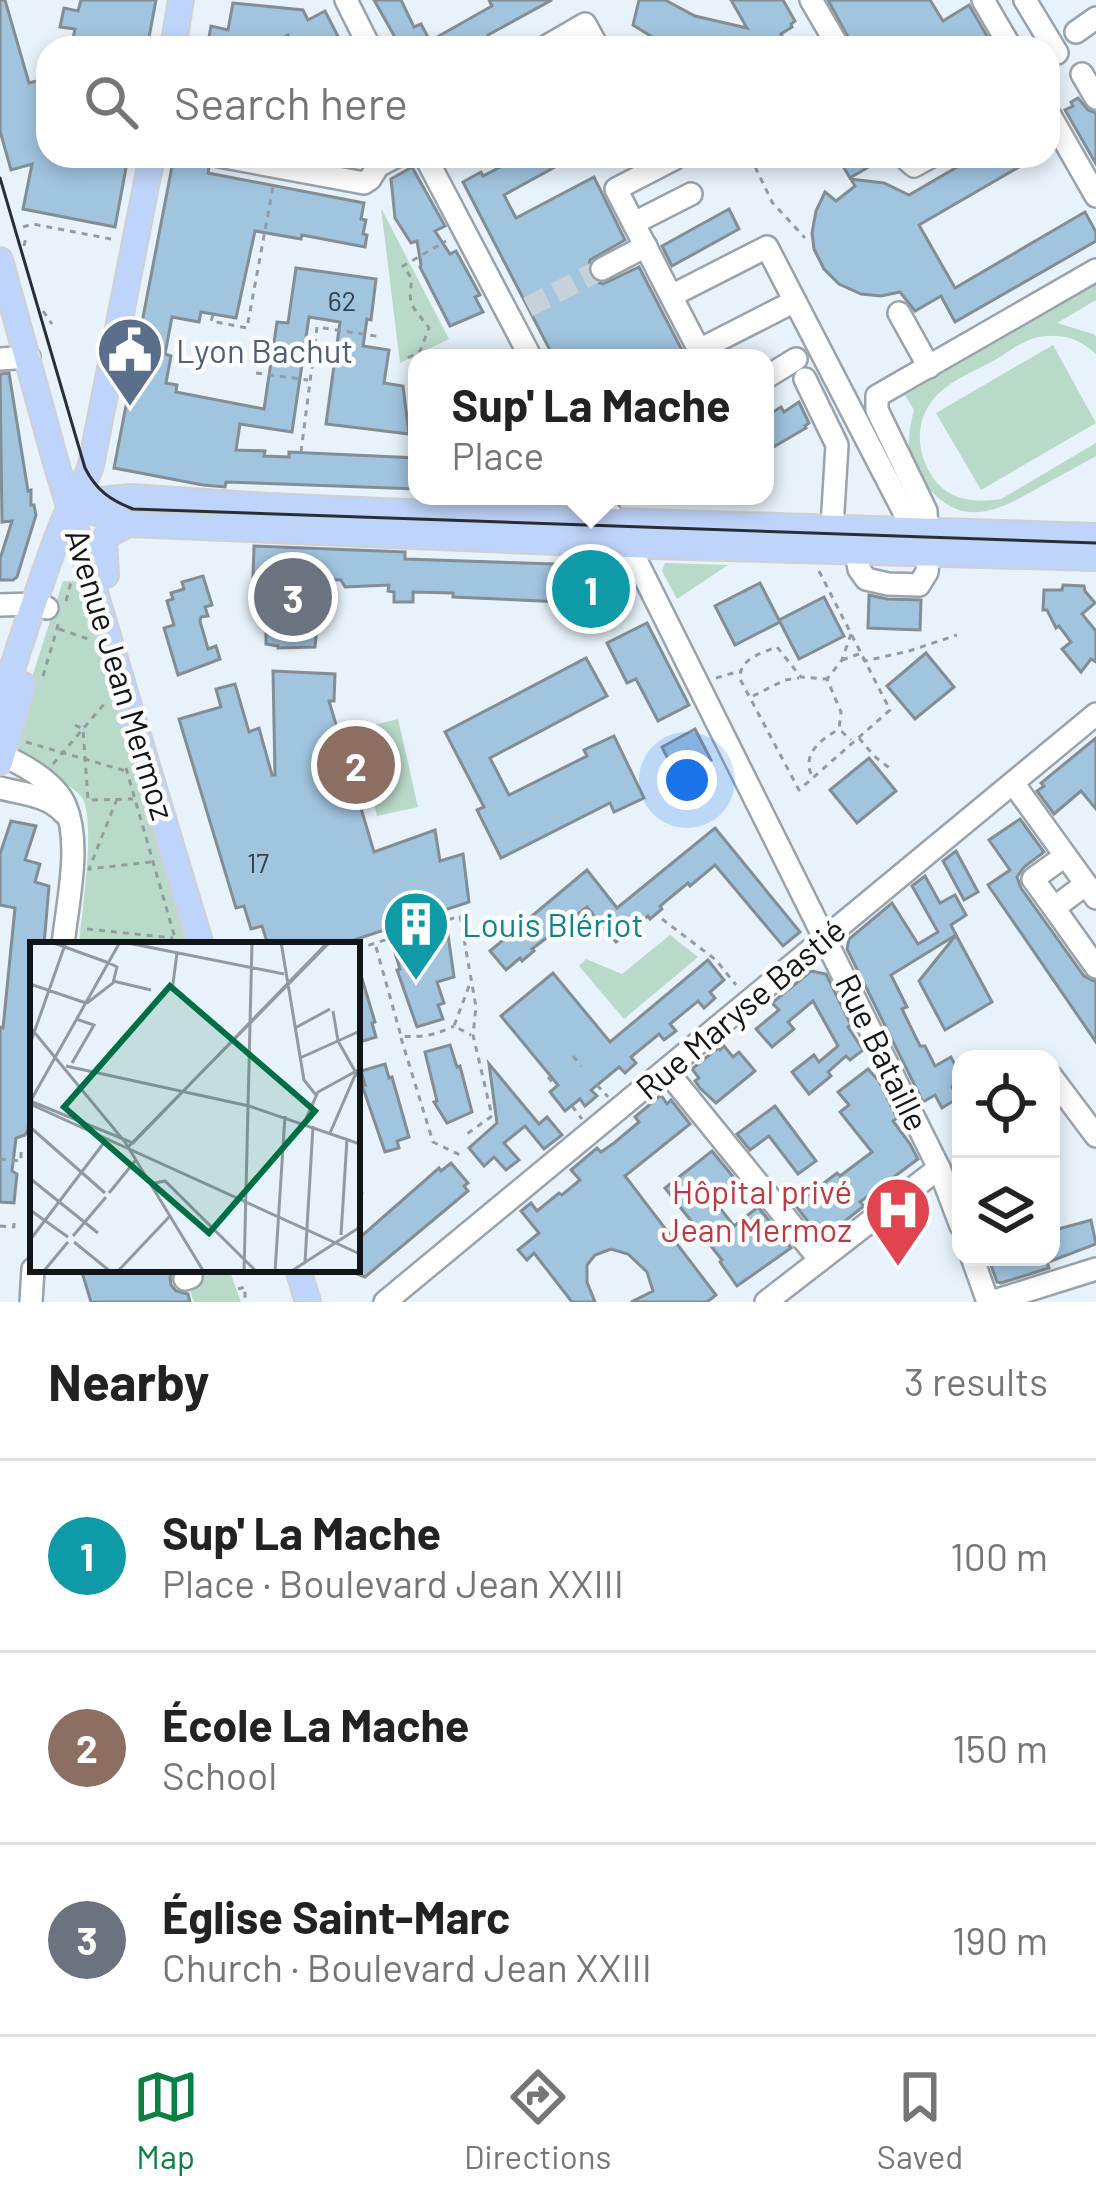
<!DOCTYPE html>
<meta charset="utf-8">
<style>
:root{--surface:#fff;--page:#f2f2f2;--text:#222;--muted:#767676;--line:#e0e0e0;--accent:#0b8043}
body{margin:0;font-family:Barlow,sans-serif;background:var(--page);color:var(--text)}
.controls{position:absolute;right:36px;bottom:36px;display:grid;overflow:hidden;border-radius:24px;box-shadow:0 6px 18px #0003}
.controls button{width:108px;height:108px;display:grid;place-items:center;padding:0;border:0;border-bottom:3px solid var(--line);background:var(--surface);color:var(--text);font:60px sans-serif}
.you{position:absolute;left:687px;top:780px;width:42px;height:42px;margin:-30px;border:9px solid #fff;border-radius:50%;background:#1a73e8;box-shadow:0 0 0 18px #1a73e833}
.badge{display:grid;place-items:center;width:78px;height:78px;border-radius:50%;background:var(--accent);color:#fff;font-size:39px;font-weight:700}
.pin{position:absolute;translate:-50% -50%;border:6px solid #fff;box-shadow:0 3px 12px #0006}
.popup{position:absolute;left:408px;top:349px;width:366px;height:156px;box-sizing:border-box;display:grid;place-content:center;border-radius:24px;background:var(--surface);filter:drop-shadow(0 3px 9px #0005);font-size:39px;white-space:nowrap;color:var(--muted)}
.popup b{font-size:45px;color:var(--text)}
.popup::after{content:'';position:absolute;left:50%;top:100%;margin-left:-24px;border:24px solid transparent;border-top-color:var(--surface)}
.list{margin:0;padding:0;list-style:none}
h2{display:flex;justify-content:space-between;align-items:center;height:156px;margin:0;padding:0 48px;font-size:51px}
h2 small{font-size:39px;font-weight:400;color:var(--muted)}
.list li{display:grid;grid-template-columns:78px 1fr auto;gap:36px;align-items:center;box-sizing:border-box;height:192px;padding:0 48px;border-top:3px solid var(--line)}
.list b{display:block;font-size:45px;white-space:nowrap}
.list p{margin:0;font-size:39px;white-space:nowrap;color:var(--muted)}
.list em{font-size:39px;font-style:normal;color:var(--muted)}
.icon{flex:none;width:66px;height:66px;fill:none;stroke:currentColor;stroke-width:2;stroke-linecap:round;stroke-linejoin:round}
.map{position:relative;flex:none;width:1096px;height:1302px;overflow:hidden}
.search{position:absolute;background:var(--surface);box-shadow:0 6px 18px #0003;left:36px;right:36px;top:36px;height:132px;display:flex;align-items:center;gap:30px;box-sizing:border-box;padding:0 42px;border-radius:36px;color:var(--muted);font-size:45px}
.sheet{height:732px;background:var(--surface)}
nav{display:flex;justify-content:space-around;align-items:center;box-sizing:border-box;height:168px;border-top:3px solid var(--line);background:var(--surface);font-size:33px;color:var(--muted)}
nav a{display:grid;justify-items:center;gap:6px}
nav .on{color:var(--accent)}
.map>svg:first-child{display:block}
.green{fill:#b9dac9}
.building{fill:#a1c4df;stroke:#838d94;stroke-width:3}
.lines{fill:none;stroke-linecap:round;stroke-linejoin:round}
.minor-tunnel{stroke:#c7d1d8;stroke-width:21;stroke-dasharray:21 10;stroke-linecap:butt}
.minor-casing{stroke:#99a3ab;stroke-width:26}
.major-casing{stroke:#cfd0d1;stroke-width:28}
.path{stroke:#949ca2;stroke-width:3;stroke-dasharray:6 6;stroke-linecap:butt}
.minor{stroke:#fff;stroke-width:21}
.major{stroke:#bfd4fa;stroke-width:24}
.tram{stroke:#292e32;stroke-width:3}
.labels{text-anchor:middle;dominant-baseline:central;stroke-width:9;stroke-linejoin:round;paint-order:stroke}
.number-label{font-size:27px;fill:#35414a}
.service-label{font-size:33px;fill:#4e5e75;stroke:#fdfdfd;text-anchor:start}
.street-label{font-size:33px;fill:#111518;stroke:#fdfdfd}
.culture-label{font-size:33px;fill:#0d838f;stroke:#fdfdfd;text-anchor:start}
.health-label{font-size:33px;fill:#be3a42;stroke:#fdfdfd;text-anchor:end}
.inset-road{fill:none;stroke:#919aa0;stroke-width:3}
.view{fill:#016e46;fill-opacity:0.15;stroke:#016e46;stroke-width:6}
.inset-edge{fill:none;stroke:#111518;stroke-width:6}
</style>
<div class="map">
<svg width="1096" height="1302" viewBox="0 0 1096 1302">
<rect width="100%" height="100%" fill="#e7f2fa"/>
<g class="green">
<polygon points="381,208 449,339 400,363"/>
<path d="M1096 284V300L1057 323 1093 334 1096 336V354C1081 340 1066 334 1045 336 1027 337 1010 351 995 360 977 370 953 379 938 394 914 418 915 452 934 479 950 501 976 503 1001 499L1096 443V456C1077 467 1057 477 1038 488 993 514 959 529 923 481 905 456 907 438 914 410L905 395Z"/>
<polygon points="1053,345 1096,423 981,490 936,413"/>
<polygon points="665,563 728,565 677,599 662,571"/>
<path d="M63 581 84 582 122 722 187 945H79C81 916 98 813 80 795 62 777 34 770 14 755L11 742Z"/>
<polygon points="398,719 418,807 377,816 357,729"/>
<polygon points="670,935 698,957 624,1019 579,966 586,959 622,974"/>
<polygon points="183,1269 229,1269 241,1302 194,1302"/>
</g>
<g class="building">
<polygon points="0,0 5,0 29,83 48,78 48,156 126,156 126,168 115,227 23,209 32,164 11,170 0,131"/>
<polygon points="81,0 156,0 147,48 71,48 75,29 60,27 64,8 78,11"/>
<polygon points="374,0 401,0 414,27 421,24 430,41 492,6 489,0 552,0 488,35 491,40 478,48 401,48"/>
<polygon points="639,0 665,0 695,16 747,28 731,0 783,0 795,21 791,24 792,27 781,34 789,48 670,48 633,25"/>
<polygon points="828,0 930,0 943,21 969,5 994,48 854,48"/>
<polygon points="233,3 303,10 308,20 325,11 344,48 294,48 288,35 276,41 254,39 252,48 207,48 211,26 228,30"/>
<polygon points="1078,98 1088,110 1096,113 1096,164 1065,110 1073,106 1071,102"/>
<polygon points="174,156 205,162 209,167 208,173 364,203 361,219 366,220 363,234 367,235 365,247 302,235 301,239 255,231 236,318 201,312 199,322 172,317 165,354 171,356 166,383 177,385 176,392 264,409 277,322 288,323 296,268 376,279 371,320 367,319 363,346 389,350 384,383 403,386 409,434 326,424 340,322 309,317 292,432 240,424 236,450 265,451 264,456 289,457 289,452 417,458 417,489 226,482 225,487 203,485 114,468"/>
<polygon points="512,156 575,156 504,195 516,218 594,177 625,240 590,260 588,275 593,281 603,284 639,267 686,358 554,358 463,182 481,172 483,176 506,164 504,160"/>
<polygon points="837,156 887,156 850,178"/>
<polygon points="976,156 1038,156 919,225 955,288 1085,212 1096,232 1096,241 955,322 941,296 915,311 900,292 881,296 861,294 839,284 824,269 814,249 812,233 816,211 825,192 836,201 855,186 851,179 884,183 909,195"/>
<polygon points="412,167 445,226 435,231 450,254 456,251 480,295 475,297 483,312 450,326 420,267 421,265 417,241 411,243 395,218 391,179"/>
<polygon points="729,209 739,229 672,266 662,246"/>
<polygon points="9,373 28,491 31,490 31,505 34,505 36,515 17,577 13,580 0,580 0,559 12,521 2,522 0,374"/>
<polygon points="799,402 809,423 805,426 806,428 765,452 765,417 781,407 784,412"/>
<polygon points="254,546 405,552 405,559 555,564 555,568 610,569 625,601 596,616 592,608 586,611 581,606 562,605 562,602 453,597 453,593 413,592 413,602 394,602 394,592 388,591 389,585 345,587 341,580 308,579 306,616 318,616 315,647 278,648 278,646 266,644 266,634 268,615 279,615 280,578 253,577"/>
<polygon points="203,576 212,605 205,607 208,616 201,617 200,621 208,649 216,646 220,659 178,675 164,628 174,625 167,601 173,599 171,593 184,589 182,582"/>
<polygon points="760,583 779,620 824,597 844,636 799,659 780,622 735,645 715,606"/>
<polygon points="1063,585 1084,586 1085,591 1095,603 1082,614 1096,631 1096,662 1091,659 1081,672 1062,649 1071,642 1059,626 1056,628 1047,610 1043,610 1044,590 1062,590"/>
<polygon points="869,595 887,599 921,600 920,630 868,628"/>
<polygon points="647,623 689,705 658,721 636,679 627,683 607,643"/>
<polygon points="926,653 954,687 915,719 887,686"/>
<polygon points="586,658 607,696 490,758 509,795 587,756 584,750 614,736 644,798 614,812 610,803 501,858 477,810 484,807 445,732"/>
<polygon points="273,671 335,674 334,701 329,701 374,852 435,830 440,861 463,854 469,902 339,945 268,945 262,926 251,929 244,906 236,908 179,719 221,707 216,689 235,684 249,732 259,728 272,775 275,775"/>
<polygon points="695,729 711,760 677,777 662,747"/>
<polygon points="1096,738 1096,809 1081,791 1054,814 1037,791 1044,786 1041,783"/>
<polygon points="869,758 896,791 857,823 830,790"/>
<polygon points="1020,819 1044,852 1024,867 1017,877 1021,888 1084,976 1096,982 1096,1042 988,885 1010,870 989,840"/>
<polygon points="11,821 36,826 25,860 40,864 35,882 49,886 44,945 33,945 33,1073 28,1130 25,1135 16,1138 12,1171 17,1174 14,1203 0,1202 0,1027 3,1028 15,908 0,905 0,854"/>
<polygon points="715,828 800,932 783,946 715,865 690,886 688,883 660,906 662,909 650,919 648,916 616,942 587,907 532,949 534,951 522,961 520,958 506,970 490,951 587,870 617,908"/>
<polygon points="956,851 978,892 964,900 943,861"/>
<polygon points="925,876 940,903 955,895 966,915 951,925 956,935 891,975 907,1007 902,1009 920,1046 925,1046 935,1066 951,1057 959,1073 952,1087 958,1098 942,1108 935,1095 923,1102 847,949 849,939 892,903 918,944 938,932 912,886"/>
<polygon points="448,935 454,977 437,982 444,1003 438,1005 443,1019 417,1027 397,970 400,969 395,953"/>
<polygon points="956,935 992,1002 945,1030 919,981"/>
<polygon points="708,960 724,980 710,992 715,998 704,1008 698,1001 670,1024 676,1031 664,1040 659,1034 631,1057 636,1063 625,1073 619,1067 591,1090 597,1096 585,1106 580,1099 565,1111 550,1092 558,1085 501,1016 553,973 610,1042"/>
<polygon points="811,971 826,974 851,1025 848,1027 863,1050 850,1060 846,1056 828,1072 831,1076 809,1094 792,1072 814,1055 819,1062 838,1046 813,1001 788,1022 794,1029 772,1047 756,1029 779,1010 772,1003"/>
<polygon points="360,972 375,1022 372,1023 376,1037 357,1043 357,973"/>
<polygon points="450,1045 457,1067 460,1066 472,1112 447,1123 434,1102 437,1101 425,1052"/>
<polygon points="724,1046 733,1057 739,1052 755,1071 716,1103 700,1088 695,1081 699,1078 692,1069 718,1048 720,1050"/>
<polygon points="385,1064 389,1078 392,1077 409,1137 397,1141 399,1148 385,1152 362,1085 365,1085 361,1071"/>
<polygon points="489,1064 539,1124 547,1117 562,1135 544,1149 525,1126 504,1143 519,1160 506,1170 494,1157 484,1166 469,1148 497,1123"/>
<polygon points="868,1069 879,1081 897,1118 893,1121 910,1144 918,1159 860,1202 864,1206 822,1239 795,1205 837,1173 840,1176 872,1152 840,1112 849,1105 838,1092"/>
<polygon points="661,1095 667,1104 671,1100 690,1124 625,1176 716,1295 707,1302 631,1302 653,1291 647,1272 628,1254 611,1249 595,1255 587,1265 587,1282 595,1302 572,1302 534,1253 527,1260 518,1250 539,1233 521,1211 531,1203 537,1211 559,1193 562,1195 580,1180 571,1170 597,1148 601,1152 614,1143 639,1122 635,1117"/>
<polygon points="775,1106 816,1161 798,1174 769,1136 750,1150 737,1134"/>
<polygon points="712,1151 735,1179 712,1198 734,1226 758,1207 791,1248 737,1286 720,1262 722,1260 665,1188"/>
<polygon points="451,1163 468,1183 464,1186 468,1191 365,1277 357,1274 357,1240 439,1168 441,1171"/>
<polygon points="1091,1220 1096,1244 1051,1261 1051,1231"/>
<polygon points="988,1257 1046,1257 1049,1268 1001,1283 997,1282"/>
<polygon points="81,1269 174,1269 170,1277 171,1285 176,1291 188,1294 190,1302 91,1302"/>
</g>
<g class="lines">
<polyline class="minor-tunnel" points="528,307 602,269"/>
<g class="minor-casing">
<g id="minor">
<polyline points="346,0 370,48"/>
<polyline points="811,0 839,48"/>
<polyline points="983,0 1011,48"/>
<polyline points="1025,0 1057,53"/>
<polyline points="1076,32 1096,18"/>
<polyline points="547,46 585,24 598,48"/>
<polyline points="1082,74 1096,98"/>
<polyline points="1048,112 1096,196"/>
<polyline points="219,156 364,183 370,179 378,166 397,156"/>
<polyline points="425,156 531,358"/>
<polyline points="903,156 914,166 932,156"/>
<polyline points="634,223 691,194"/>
<polyline points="602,269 646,246"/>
<polyline points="671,296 616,189 674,159"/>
<polyline points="795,301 699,350 671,296 767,247 904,512 913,529"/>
<polyline points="899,313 929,367"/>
<polyline points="0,359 29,357"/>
<polyline points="765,378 796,359"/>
<polyline points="805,379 837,445 832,527"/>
<polyline points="600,496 633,554 939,1168 961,1226"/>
<polyline points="927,530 926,511 877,410 877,396 1096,270"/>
<polyline points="856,551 859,569 866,579 888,584 919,585 927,572 929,553"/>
<polyline points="0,605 34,604 47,608"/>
<path d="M0 754C22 764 55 782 65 805 82 844 67 904 63 945"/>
<polyline points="1013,783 1096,898"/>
<path d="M0 788C23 794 48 795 64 813"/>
<polyline points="1065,856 1033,879 1054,908 1086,884"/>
<polyline points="1054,908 1096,967"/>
<polyline points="666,1070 820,1260"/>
<polyline points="1051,1076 1096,1136"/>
<polyline points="972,1257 988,1302"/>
<polyline points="185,1279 191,1277"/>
<polyline points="31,1302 33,1269"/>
<polyline points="385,1302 1096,714"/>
<polyline points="766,1302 939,1168"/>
<polyline points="991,1302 1096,1269"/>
</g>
</g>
<g class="major-casing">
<g id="major">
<polyline points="173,48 181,0"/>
<polyline points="0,260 56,463 201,945"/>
<polyline points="80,502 131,497 268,506 614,521 1096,536"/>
<polyline points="70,503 128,524 654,546 1096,558"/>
<polyline points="106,575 104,542 107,535 128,524"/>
<path d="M0 706C20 645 39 584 62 525 70 504 84 487 91 465L152 156"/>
<polyline points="0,762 23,685"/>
<polyline points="298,1269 308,1302"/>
</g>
</g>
<g class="path">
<polyline points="750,156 772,202 805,238"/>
<polyline points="23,227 33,224 111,239"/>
<polyline points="24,246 26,237"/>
<polyline points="43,311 52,324"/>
<polyline points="213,315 211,321 247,328 273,187"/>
<path d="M408 358 420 351 429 328C413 306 407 307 412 279L403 266 446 241"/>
<polyline points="256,373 308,380"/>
<polyline points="301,452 317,327 382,337"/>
<path d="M819 571 890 710 799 790 740 679C739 659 761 653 777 647L801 677 827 679"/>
<polyline points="66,601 71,582"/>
<polyline points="59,629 88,639"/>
<polyline points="851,634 842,660 827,679 841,712 839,729 851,740"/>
<polyline points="842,660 859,654 865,661 909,651 957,635"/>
<polyline points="43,676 59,622"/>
<polyline points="716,678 740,671"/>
<polyline points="753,696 785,680 799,678"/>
<polyline points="75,725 83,729 88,800 133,799"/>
<polyline points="859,738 874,756 892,770"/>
<polyline points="26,742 126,771"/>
<polyline points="53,764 105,703"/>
<polyline points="126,768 177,945"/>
<path d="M811 774C803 754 820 740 836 731"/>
<polyline points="117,799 89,869 151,862"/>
<polyline points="662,919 716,960 736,985"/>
<polyline points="87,929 173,938"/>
<path d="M376 947 401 1036C421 1038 436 1035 454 1026"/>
<polyline points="357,949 460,916 476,1007 473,1035 492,1116 464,1136"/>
<polyline points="469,986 454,1026 471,1035"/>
<polyline points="401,1038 433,1142 460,1155"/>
<polyline points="573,1056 581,1066"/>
<polyline points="548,1077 556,1087"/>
<polyline points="597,1085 608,1097"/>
<polyline points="572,1106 582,1119"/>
<polyline points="0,1159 21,1161 21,1151"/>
<polyline points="357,1177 362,1193 357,1199"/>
<polyline points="0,1226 14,1227 14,1217"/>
<polyline points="238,1289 245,1287 245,1302"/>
</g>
<use href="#minor" class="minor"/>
<use href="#major" class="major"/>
<path class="tram" d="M0 178 85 468C96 490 110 500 133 509L1096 543"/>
</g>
<defs>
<g id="civic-pin" transform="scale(3.45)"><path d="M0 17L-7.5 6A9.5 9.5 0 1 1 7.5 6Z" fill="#5c6f8a" stroke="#fdfdfd"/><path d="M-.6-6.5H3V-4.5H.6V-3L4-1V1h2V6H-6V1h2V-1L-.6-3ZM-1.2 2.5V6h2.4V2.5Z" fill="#fff"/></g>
<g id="building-pin" transform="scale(3.45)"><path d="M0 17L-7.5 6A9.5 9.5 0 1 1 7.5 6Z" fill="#0f9aa8" stroke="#fdfdfd"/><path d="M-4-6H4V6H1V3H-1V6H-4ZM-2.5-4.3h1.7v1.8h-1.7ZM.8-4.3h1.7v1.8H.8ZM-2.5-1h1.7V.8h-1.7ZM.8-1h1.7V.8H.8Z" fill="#fff"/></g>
<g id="hospital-pin" transform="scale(3.45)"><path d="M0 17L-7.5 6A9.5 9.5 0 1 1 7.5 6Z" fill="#e0444e" stroke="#fdfdfd"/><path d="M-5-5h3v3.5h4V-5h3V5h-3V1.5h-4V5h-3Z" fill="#fff"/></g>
</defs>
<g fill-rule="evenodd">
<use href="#civic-pin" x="130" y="350"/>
<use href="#building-pin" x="416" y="924"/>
<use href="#hospital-pin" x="898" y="1210"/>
</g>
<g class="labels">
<g class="number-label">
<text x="342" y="300">62</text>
<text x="258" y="862">17</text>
</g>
<g class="service-label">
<text x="176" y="350">Lyon Bachut</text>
</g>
<g class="street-label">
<text transform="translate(121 674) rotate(73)">Avenue Jean Mermoz</text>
<text transform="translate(740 1008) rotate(-40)">Rue Maryse Bastié</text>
<text transform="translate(883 1052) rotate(64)">Rue Bataille</text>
</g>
<g class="culture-label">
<text x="462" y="924">Louis Blériot</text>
</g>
<g class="health-label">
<text x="852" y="1191">Hôpital privé<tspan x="852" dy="38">Jean Mermoz</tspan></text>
</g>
</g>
<g transform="translate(30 942)">
<rect width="330" height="330" fill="#e7f2fa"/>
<path class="inset-road" d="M21 0 79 21M93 0 254 32M251 0 274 138 286 153M83 39 121 48M0 42 56 61M142 49 147 11M57 61 83 41 87 25 79 21M303 69 308 99 330 138M0 85 95 200 174 330M265 86 300 67M0 102 36 0M270 116 330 89M42 121 64 83 46 77M36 124 219 164 330 202M0 159 103 201 298 0M0 160 90 0M0 162 330 312M274 181 288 150 330 127M0 185 75 251M300 191 326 131M97 206 300 0M2 238 68 291M120 242 135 239 227 330M79 251 105 219M0 268 38 295M311 293 317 197M43 294 76 255M0 298 76 198M44 300 81 330M275 320 283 184M13 330 38 300M87 330 140 274M214 330 222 0M245 330 255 174M260 330 330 285"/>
<path class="view" d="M140 44 285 169 179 291 34 165Z"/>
<rect width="330" height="330" class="inset-edge"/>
</g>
</svg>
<div class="controls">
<button><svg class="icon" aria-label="locate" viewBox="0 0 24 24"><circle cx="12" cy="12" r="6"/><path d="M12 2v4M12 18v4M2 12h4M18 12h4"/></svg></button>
<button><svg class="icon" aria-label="layers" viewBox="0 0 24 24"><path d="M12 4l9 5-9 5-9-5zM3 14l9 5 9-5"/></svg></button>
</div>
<div class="you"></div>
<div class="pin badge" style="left:591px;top:589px;background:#0f9aa8">1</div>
<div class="popup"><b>Sup' La Mache</b>Place</div>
<div class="pin badge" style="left:356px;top:765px;background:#8d6e63">2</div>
<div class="pin badge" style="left:293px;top:597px;background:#6b7280">3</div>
<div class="search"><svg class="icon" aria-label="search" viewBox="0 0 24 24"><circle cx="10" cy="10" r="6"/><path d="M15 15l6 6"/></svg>Search here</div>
</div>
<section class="sheet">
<h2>Nearby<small>3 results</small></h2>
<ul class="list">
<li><span class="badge" style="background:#0f9aa8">1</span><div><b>Sup' La Mache</b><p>Place · Boulevard Jean XXIII</p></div><em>100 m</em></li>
<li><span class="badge" style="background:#8d6e63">2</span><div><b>École La Mache</b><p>School</p></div><em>150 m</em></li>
<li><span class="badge" style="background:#6b7280">3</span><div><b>Église Saint-Marc</b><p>Church · Boulevard Jean XXIII</p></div><em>190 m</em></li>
</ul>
</section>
<nav>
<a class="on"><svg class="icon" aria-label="map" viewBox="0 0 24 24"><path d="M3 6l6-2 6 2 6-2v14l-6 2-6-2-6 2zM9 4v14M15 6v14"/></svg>Map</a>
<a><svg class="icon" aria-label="directions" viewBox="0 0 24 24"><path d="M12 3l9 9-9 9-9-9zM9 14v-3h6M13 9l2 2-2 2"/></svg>Directions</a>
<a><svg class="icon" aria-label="saved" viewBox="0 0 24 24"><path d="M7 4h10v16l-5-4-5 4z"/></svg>Saved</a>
</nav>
